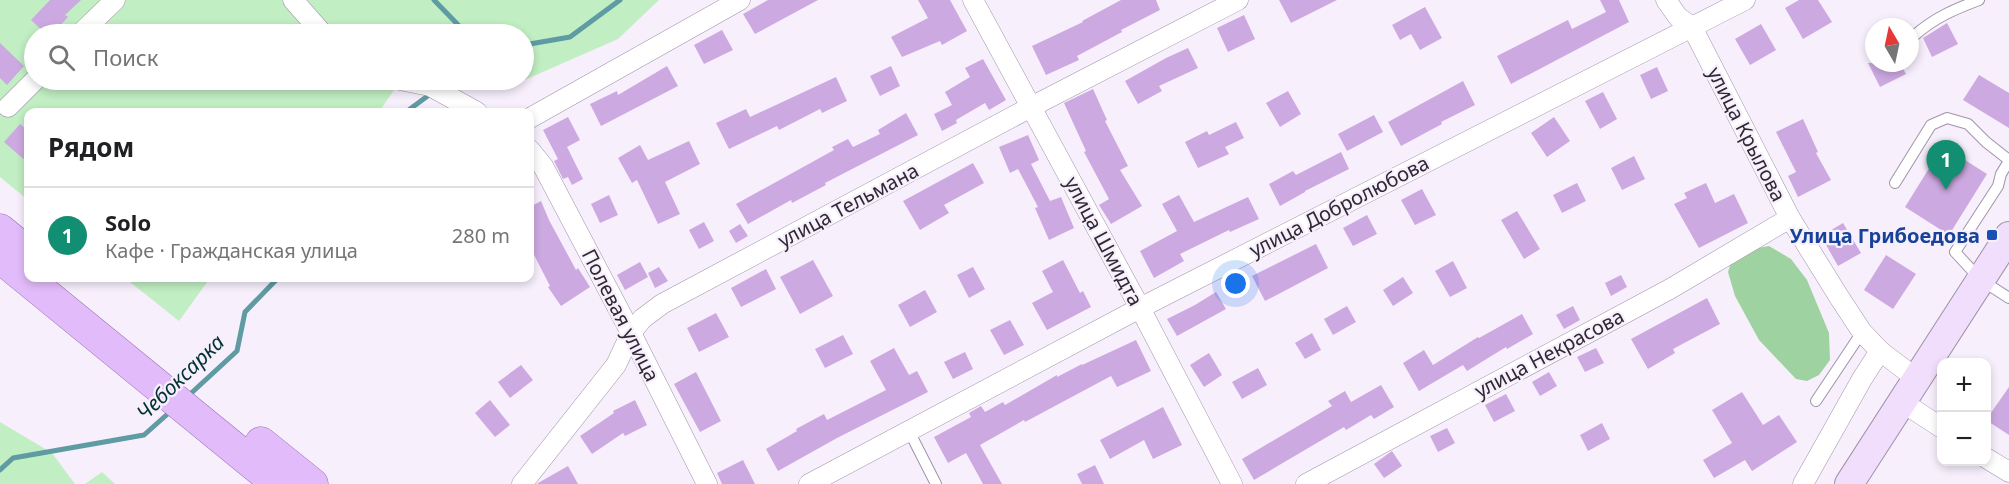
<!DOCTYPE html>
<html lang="ru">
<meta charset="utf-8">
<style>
:root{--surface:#fff;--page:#f6f6f6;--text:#202124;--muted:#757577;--line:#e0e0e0;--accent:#128e73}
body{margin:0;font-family:"Noto Sans",sans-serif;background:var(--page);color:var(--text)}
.controls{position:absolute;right:18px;bottom:18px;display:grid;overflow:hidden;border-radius:12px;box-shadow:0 3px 9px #0003}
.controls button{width:54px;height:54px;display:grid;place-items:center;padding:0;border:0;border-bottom:2px solid var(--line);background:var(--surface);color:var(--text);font:30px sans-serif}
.compass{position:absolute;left:1865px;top:18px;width:54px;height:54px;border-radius:50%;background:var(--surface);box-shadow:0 3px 9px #0003;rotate:351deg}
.you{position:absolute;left:1236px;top:284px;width:21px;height:21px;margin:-15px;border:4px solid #fff;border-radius:50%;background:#1a73e8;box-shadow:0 0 0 9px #1a73e833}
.badge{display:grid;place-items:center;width:39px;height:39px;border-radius:50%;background:var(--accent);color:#fff;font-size:20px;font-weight:700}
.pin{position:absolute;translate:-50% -50px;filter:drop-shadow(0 2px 3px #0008)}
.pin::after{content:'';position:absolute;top:32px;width:21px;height:18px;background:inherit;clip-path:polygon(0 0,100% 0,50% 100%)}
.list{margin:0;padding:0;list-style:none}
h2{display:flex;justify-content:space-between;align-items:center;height:78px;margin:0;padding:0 24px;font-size:26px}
h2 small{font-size:20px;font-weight:400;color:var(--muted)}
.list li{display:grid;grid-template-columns:39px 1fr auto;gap:18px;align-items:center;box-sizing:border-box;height:96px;padding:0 24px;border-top:2px solid var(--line)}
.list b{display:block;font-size:22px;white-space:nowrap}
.list p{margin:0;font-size:20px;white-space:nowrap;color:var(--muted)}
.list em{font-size:20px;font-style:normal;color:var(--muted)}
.icon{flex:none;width:33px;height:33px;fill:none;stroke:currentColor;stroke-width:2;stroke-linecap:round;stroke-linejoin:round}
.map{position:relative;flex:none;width:2009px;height:484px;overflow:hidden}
.search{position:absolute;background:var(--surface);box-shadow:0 3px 9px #0003;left:24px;top:24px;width:510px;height:66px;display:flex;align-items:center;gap:15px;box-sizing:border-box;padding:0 21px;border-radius:33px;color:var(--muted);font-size:22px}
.panel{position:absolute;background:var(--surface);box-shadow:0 3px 9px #0003;left:24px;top:108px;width:510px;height:174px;border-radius:12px}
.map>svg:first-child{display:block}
.green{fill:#c1eec3}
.forest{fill:#9fd2a1}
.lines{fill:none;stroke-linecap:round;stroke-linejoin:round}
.stream{stroke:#5e9ba2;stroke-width:5}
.building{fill:#cda9e1}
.lane-casing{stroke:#a093a8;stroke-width:12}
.street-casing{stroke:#a093a8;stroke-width:21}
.secondary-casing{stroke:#a093a8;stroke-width:30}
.primary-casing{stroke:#976cb2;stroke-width:33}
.lane{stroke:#fff;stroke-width:10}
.street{stroke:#fff;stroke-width:20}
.secondary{stroke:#f1defd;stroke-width:28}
.primary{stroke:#e2bcfa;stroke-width:32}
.transit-dot{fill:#1a4fb4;stroke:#f8effd;stroke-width:2}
.labels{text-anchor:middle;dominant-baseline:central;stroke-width:4.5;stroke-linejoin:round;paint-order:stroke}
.street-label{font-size:20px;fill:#2e2932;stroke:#f8effd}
.transit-label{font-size:20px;font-weight:bold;fill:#164399;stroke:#f8effd;text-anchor:end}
.water-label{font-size:21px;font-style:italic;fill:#033234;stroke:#f8effd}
</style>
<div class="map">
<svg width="2009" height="484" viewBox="0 0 2009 484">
<rect width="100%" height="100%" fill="#f8effd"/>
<g class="green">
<polygon points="0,0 659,0 618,39 504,89 465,88 442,80 524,80 524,34 34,34 34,80 401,80 379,112 28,112 28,200 0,177"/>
<polygon points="125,278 210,278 179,321"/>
<polygon points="0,422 52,453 75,484 0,484"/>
<polygon points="102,472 115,484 85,484"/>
</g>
<polygon class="forest" points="1769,246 1791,259 1807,280 1829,333 1830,360 1819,375 1807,381 1796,379 1759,340 1735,296 1728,272 1732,259 1747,250"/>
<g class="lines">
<g class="stream">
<polyline points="434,0 467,34"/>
<polyline points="524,45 570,37 620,0"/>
<polyline points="441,86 449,80"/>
<polyline points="406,112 433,92"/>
<polyline points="187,397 237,351 245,312 278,278"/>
<polyline points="0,470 13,458 144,435 171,411"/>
</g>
</g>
<g class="building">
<polygon points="50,0 81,0 65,15 68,17 52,34 46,34 31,20"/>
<polygon points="768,0 818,0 755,34 743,14"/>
<polygon points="918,0 950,0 967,31 942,45 940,41 902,57 891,37 928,18"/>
<polygon points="1121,0 1156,0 1160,10 1121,30 1122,32 1077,56 1079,60 1046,75 1032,46 1083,22 1082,21"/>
<polygon points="1279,0 1337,0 1291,23"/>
<polygon points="1600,0 1619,0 1629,22 1511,84 1497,56 1568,20 1572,29 1606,12"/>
<polygon points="1799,0 1818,0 1832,22 1803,39 1785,8"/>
<polygon points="1425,7 1442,38 1420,50 1411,34 1400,40 1392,25"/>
<polygon points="1244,15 1255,39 1228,52 1217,28"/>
<polygon points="1947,23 1958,44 1932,57 1923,38"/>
<polygon points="1761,24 1776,50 1750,65 1735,39"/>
<polygon points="722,30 733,50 704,64 694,45"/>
<polygon points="0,43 24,66 7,85 0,78"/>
<polygon points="1188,48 1198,68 1159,86 1162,91 1138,104 1125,81 1166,58"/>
<polygon points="983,59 1006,100 989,110 985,103 956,120 957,123 942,131 934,114 952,105 945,92 970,77 965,68"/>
<polygon points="1868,63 1900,63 1906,74 1880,87"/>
<polygon points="667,66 678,86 601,126 590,104 617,91 618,95"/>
<polygon points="891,66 900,86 880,96 870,76"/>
<polygon points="1657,67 1668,91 1651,99 1640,75"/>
<polygon points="1979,75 2009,93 2009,128 1963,100"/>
<polygon points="836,77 847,101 822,113 820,109 779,130 777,126 729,149 716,123 746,109 750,117"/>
<polygon points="1463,81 1475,105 1441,122 1442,124 1401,146 1388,122"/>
<polygon points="1093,89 1107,120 1105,121 1128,166 1120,170 1142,206 1111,224 1099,205 1109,199 1084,152 1086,151 1064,103"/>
<polygon points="1288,91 1301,114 1280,127 1266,103"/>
<polygon points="1603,92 1617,119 1600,129 1585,101"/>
<polygon points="906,113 918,135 825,183 826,185 792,203 791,200 748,224 736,204 834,150 832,147 848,139 853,147 880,134 878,130"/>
<polygon points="1374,115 1383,132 1347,151 1338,134"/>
<polygon points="568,117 580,140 567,147 583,179 572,185 568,177 563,179 554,161 558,159 543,130"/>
<polygon points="1554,117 1570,141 1547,157 1531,133"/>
<polygon points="1803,119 1818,152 1816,153 1831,180 1798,197 1788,176 1796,172 1776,132"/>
<polygon points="1236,122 1244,138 1225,147 1229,154 1198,168 1185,142 1207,131 1209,135"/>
<polygon points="20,124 28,131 28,163 4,142"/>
<polygon points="1028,135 1039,160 1031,164 1050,201 1061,197 1074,228 1049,240 1035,208 1038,207 1018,169 1010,173 999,147"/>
<polygon points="689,141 700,164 665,182 680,214 658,224 637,180 632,183 618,158 640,145 648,160"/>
<polygon points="1943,146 1987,174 1949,235 1905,207"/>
<polygon points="1341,152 1349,169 1305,191 1305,192 1280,206 1269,184 1293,171 1296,175"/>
<polygon points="1634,156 1645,179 1622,190 1611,168"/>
<polygon points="973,163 984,183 944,205 949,213 920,230 903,201"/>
<polygon points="1577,183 1586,201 1562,213 1553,195"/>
<polygon points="1706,183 1715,203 1734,194 1748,223 1699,248 1674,204 1687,198 1684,193"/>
<polygon points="1422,189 1436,215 1415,225 1401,200"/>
<polygon points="609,195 618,215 600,223 591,204"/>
<polygon points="1179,195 1194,222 1248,197 1259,219 1230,232 1229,230 1180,254 1184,261 1154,278 1140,251 1177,231 1162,204"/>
<polygon points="541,201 549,220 576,270 578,268 590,287 561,306 548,287 550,286 530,247 530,207"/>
<polygon points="1517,211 1540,249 1524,259 1501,220"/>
<polygon points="1367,215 1377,234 1353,246 1343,228"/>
<polygon points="704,222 714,241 699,249 689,230"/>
<polygon points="1843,223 1861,253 1838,266 1821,236"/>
<polygon points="740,224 748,236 736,243 729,231"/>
<polygon points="1316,244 1328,268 1265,301 1252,276"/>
<polygon points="1886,255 1916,274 1893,309 1864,290"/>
<polygon points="813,260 833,296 800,314 780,277"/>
<polygon points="1063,260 1080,293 1083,291 1091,307 1047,330 1032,303 1053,292 1042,271"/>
<polygon points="1453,261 1467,288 1450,297 1435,271"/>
<polygon points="640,262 648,277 625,290 617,275"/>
<polygon points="659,267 668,281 655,288 648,273"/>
<polygon points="973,267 985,289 969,298 957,275"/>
<polygon points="766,269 776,289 741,307 731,288"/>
<polygon points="1621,275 1627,287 1611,296 1605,283"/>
<polygon points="1403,277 1413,293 1393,306 1383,290"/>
<polygon points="925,290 937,312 910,327 898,305"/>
<polygon points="1216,292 1226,309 1177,336 1167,319 1195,305"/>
<polygon points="1707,298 1720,324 1673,349 1675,353 1648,369 1631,339"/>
<polygon points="1347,306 1356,322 1333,335 1324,319"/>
<polygon points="1573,306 1580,320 1564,329 1556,315"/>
<polygon points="716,313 729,337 699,352 687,328"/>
<polygon points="1522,314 1533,334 1507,349 1506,347 1467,371 1463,365 1419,391 1403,363 1424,350 1433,365 1478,337 1479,338"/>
<polygon points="1010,320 1024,345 1004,355 990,330"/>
<polygon points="1312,333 1321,350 1305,359 1295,343"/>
<polygon points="843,335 853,354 825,368 815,349"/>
<polygon points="1136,340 1151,371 1117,387 1111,376 1025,422 1024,420 980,445 1002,484 983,484 966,453 948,463 934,437 971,417 969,413 981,406 985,412 1003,402 1005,405 1057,375 1057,377 1082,364 1082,365"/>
<polygon points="894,348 909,375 917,371 928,392 837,438 778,471 766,449 797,431 796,429 824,414 827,420 886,390 870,361"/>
<polygon points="1596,348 1604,363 1585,372 1577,357"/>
<polygon points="965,352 973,369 953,379 944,362"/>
<polygon points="1209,353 1222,375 1204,387 1190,365"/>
<polygon points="521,365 533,380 510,398 498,382"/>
<polygon points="1258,368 1267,385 1242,399 1232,382"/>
<polygon points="696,372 721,421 700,432 674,384"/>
<polygon points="1549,372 1557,386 1540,396 1532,382"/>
<polygon points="1381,385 1394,407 1374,419 1371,415 1346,430 1344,427 1254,480 1242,459 1332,406 1328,401 1345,391 1351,402"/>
<polygon points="2009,387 2009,435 1986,420"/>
<polygon points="1742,392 1763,425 1779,415 1797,442 1752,471 1745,460 1714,478 1703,460 1732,443 1712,410"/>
<polygon points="1506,394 1515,411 1494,422 1485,405"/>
<polygon points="490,400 510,425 495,437 475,413"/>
<polygon points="635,400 647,425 625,436 623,433 592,454 580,436 614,413 613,411"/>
<polygon points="1163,407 1182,445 1153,459 1144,440 1110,459 1100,440"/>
<polygon points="1602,423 1610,439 1588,451 1580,435"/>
<polygon points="1447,428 1455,443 1438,452 1430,436"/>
<polygon points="1392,451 1402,466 1384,478 1374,464"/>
<polygon points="743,460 755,484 722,484 717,473"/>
<polygon points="1095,465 1104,484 1082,484 1077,474"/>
<polygon points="568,466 578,484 537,484 538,483"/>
</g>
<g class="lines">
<g class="lane-casing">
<g id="lane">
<path d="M1915 35C1934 18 1955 9 1979 0"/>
<polyline points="2009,161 2001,174 1998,186 1955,252 1981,280 2009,298"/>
<polyline points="1895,183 1931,125 1947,118 1968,124 1986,142 2009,160"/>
<polyline points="1816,401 1862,332"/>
<polyline points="909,431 936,484"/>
</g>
</g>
<g class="street-casing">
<g id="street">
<polyline points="293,0 323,34"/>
<polyline points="973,0 1140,308 1232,484"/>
<polyline points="1666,0 1678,17 1692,27 1790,218 1839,297 1862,332 1880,351 1917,379"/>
<polyline points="80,34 115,0"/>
<polyline points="400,80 430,86 477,112"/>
<polyline points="8,107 35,80"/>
<polyline points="530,118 740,0"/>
<polyline points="530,150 543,166 631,333 707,484"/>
<polyline points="1902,402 1942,428"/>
<polyline points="1986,458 2009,472"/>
<polyline points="522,484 616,365 631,333 642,319 662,304 1031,107 1238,0"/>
<polyline points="809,484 1140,308 1745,0"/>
<polyline points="1306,484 1670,289 1790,218"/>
<polyline points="1803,484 1862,379 1880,351"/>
</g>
</g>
<g class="secondary-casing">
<polyline id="secondary" points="1849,484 2009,236"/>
</g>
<g class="primary-casing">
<g id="primary">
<polyline points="0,230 28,253"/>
<polyline points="0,257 278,484"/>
<polyline points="261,443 312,484"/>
</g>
</g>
<use href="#lane" class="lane"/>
<use href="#street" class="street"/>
<use href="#secondary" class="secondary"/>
<use href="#primary" class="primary"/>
</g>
<rect class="transit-dot" x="1986" y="229" width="12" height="12" rx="3"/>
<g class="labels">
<g class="street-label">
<text transform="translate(1747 134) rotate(63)">улица Крылова</text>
<text transform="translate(848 205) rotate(-28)">улица Тельмана</text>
<text transform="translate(1339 206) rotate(-27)">улица Добролюбова</text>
<text transform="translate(1104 241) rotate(62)">улица Шмидта</text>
<text transform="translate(621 315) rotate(63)">Полевая улица</text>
<text transform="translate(1549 353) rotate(-28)">улица Некрасова</text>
</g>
<g class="transit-label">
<text x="1980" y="235">Улица Грибоедова</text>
</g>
<g class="water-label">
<text transform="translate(180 377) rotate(-44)">Чебоксарка</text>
</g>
</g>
</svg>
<div class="controls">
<button>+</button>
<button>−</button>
</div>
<svg class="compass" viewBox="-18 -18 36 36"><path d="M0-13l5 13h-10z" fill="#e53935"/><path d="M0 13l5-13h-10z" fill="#757577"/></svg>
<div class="you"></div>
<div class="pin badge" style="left:1946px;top:190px">1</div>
<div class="search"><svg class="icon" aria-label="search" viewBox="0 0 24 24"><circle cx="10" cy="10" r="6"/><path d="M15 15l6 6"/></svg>Поиск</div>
<section class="panel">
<h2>Рядом<small></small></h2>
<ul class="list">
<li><span class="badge">1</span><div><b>Solo</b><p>Кафе · Гражданская улица</p></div><em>280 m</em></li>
</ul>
</section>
</div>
